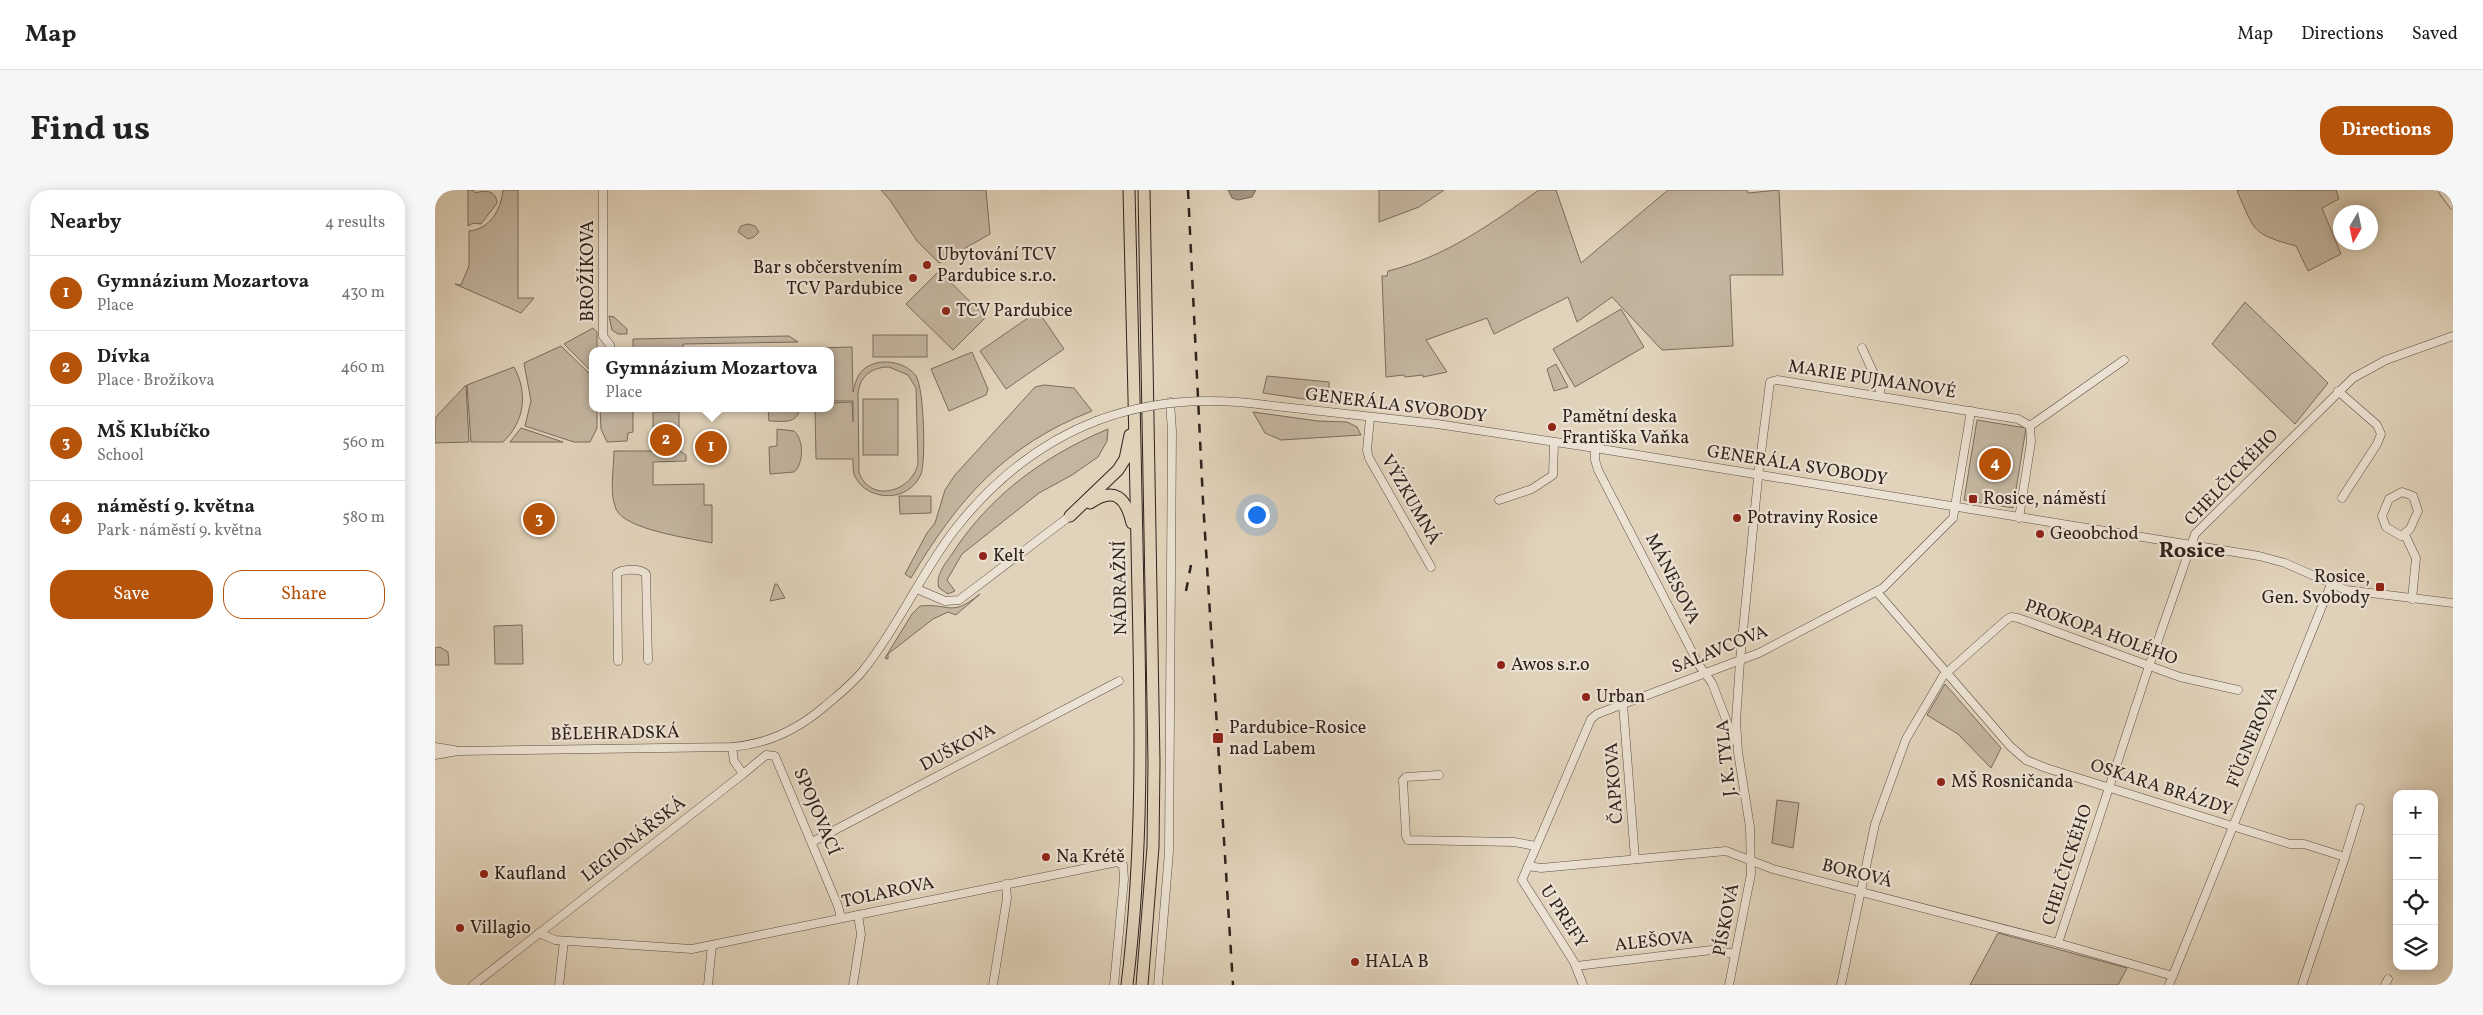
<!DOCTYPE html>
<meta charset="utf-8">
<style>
:root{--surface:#fff;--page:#f6f6f6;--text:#222;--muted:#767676;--line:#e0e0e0;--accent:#b45309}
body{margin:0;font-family:Vollkorn,serif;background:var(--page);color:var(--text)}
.controls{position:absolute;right:15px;bottom:15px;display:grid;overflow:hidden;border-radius:10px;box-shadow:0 2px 12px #0003}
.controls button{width:45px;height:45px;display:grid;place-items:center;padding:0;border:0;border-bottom:1px solid var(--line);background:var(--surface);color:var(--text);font:25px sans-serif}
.compass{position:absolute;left:1898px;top:15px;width:45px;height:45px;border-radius:50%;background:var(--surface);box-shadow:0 2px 12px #0003;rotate:189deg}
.you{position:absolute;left:821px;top:324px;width:18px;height:18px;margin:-12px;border:4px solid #fff;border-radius:50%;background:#1a73e8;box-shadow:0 0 0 8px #1a73e833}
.badge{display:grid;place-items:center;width:32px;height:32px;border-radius:50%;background:var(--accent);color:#fff;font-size:16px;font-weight:700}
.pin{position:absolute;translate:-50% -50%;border:2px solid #fff;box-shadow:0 1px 5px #0006}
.popup{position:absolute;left:154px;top:157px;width:245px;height:65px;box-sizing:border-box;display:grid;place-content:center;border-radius:10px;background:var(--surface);filter:drop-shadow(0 1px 4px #0005);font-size:16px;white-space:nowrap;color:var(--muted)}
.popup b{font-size:19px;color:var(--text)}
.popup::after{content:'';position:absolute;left:50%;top:100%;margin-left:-10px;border:10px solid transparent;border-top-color:var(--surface)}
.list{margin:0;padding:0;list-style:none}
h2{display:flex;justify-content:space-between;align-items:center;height:65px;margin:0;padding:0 20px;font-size:21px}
h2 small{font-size:16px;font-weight:400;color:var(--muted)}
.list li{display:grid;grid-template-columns:32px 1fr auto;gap:15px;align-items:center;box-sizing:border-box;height:75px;padding:0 20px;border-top:1px solid var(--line)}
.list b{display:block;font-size:19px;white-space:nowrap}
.list p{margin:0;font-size:16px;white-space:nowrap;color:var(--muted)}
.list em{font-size:16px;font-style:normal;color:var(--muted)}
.actions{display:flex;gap:10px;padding:15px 20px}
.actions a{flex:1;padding:11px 0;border:1px solid var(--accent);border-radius:20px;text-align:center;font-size:18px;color:var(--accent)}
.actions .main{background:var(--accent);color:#fff}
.icon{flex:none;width:28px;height:28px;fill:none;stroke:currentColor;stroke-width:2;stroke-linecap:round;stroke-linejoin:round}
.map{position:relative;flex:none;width:2018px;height:795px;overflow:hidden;border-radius:20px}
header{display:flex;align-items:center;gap:30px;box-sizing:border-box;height:70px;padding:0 25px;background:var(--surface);border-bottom:1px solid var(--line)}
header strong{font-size:24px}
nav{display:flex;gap:28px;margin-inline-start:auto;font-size:18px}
.intro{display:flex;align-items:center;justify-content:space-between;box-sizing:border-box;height:120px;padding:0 30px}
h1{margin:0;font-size:35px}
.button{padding:12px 22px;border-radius:20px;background:var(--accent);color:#fff;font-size:18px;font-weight:700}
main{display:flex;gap:30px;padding:0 30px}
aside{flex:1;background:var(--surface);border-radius:20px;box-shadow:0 2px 12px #0003}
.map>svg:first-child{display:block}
.green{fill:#c3b5a0;stroke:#796c5e;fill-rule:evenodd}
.water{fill:#a49785;stroke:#75685b}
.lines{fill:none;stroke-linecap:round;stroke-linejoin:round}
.minor-casing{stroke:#5c4e44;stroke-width:9}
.primary-casing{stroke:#2f221d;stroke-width:13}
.minor{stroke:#ece2d3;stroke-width:8}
.primary{stroke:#e1d3bb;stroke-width:11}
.rail{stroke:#2f221d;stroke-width:2.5;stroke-dasharray:9 9;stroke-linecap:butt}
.minor-bridge-casing{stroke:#5c4e44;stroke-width:9;stroke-linecap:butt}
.minor-bridge{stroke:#ece2d3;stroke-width:8}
.poi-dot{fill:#8f2418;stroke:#ece2d3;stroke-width:2}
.labels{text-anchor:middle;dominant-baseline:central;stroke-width:4.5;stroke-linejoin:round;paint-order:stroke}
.poi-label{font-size:18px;fill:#2f221d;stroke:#ece2d3;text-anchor:start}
.street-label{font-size:18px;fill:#2f221d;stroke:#ece2d3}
.district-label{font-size:22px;font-weight:bold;fill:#2f221d;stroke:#ece2d3}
</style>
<header>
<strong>Map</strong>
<nav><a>Map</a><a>Directions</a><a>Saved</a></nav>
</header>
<div class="intro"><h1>Find us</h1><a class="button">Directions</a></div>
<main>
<aside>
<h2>Nearby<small>4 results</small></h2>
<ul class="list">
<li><span class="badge">1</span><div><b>Gymnázium Mozartova</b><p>Place</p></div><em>430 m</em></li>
<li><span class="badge">2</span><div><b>Dívka</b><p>Place · Brožíkova</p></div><em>460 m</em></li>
<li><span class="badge">3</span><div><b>MŠ Klubíčko</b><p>School</p></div><em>560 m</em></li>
<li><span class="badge">4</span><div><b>náměstí 9. května</b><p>Park · náměstí 9. května</p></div><em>580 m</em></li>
</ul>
<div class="actions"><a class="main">Save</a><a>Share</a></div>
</aside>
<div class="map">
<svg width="2018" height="795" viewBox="0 0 2018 795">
<rect width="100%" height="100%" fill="#e1d3bb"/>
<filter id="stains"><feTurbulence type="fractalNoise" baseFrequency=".004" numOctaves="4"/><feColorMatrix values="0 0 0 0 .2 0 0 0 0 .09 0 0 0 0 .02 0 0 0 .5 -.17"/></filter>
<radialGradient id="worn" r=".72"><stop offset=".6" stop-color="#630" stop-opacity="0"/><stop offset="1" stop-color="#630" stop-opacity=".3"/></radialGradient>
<g class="green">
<path d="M33 0H38L40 3C50 0 61 0 62 13L46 34 38 33 33 36Z"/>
<path d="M68 0H83V108H99L86 123 20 94 26 95 34 76V41C55 39 66 20 68 0Z"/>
<polygon points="446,0 551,0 555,44 504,73 482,51 455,10"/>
<polygon points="944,0 1009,0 984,17 944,32"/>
<path d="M1104 0H1121L1146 73 1233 0H1312L1313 3 1344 0 1348 85H1295L1298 156 1227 160 1177 107 1142 132 1133 107 1059 144 1052 128 991 150 1012 182 988 187V185L970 187 969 185 951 187 947 86H952L953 81C1011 67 1057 33 1104 0Z"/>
<path d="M1805 0H1901L1904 9 1887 18 1906 64 1873 81 1861 56C1817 44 1820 42 1802 1Z"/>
<polygon points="313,34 320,36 324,42 319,47 313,49 303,42 306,36"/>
<polygon points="504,81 551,127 518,160 471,114"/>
<polygon points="1810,112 1893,193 1860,234 1777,154"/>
<polygon points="1186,119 1209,157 1140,197 1118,159"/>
<polygon points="603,121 629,159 571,199 545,161"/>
<polygon points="174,126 179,127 192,139 192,144 183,144 177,140"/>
<polygon points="158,138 162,142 162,161 157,161 157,182 129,154"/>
<rect x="438" y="145" width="54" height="22"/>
<polygon points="354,146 363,152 248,154 248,161 198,161 198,149"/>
<polygon points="126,156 157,186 157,218 162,218 162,238 155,252 139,252 90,236 96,211 89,173"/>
<path d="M417 157 418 202C420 194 422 185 429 179 444 167 470 171 481 186 489 198 491 271 486 284 482 293 476 299 467 303 450 310 426 303 419 284 418 279 418 273 418 269H381L380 218H395V213L417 212 418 232V211H395V161H380V158ZM454 177 473 185 481 198 483 274C476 303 434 313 424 282L423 203C425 186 437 177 454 177Z"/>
<polygon points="537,162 553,199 551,205 514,221 496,179"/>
<polygon points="1121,174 1133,197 1119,201 1112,179"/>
<path d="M79 177C93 203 90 231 68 252H36L32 195Z"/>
<polygon points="832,186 894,192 894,203 908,211 923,213 924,217 828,203"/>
<polygon points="31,195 34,252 0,253 0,228"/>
<path d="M609 195 639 198 657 221C570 255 523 309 476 388L470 384 492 343 500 333 510 300 520 285 600 197Z"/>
<rect x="428" y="209" width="35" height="56"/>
<polygon points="165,218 198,218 198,242 193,243 192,251 172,252 166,239"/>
<path d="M333 218H365C362 235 347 231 334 231Z"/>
<rect x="218" y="222" width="26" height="19"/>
<polygon points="818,222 883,231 912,232 922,237 926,245 846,250 830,243"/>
<polygon points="1542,230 1591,238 1578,318 1529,310"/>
<polygon points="86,238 128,252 75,252"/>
<path d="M342 239 359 241C369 249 369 274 359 282L335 284 334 257 342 256Z"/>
<path d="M673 239 672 251 663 267 637 285 604 303 527 364 512 390 520 401 513 404 504 398C500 386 510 374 517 364 555 305 609 266 673 239Z"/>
<path d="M179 261H245L251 265V271L218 272V295L269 294V315H277V353C255 348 190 340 181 319 174 303 179 279 179 261Z"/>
<polygon points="464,306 496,306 496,323 465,324"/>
<polygon points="340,394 342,394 350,408 335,411"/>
<path d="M545 404 521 425 513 422 498 429 453 464V469L450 468 477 424 485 416C516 413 515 428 545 404Z"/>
<polygon points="87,435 88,474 60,474 59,436"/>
<polygon points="5,457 13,462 14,475 0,475 0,458"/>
<polygon points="1510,494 1566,558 1556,578 1523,544 1492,525"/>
<polygon points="1342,610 1364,613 1358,658 1337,653"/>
<polygon points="1563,743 1692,778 1683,795 1535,795"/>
</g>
<polygon class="water" points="793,0 821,0 817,7 803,10 797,8"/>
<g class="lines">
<g class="minor-casing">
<g id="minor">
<polyline points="168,0 168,146 175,155 175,161"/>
<polyline points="2007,0 2018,15"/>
<polyline points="1427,158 1445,197 1445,206"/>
<polyline points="1903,201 1942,235 1946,244 1942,254 1907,308"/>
<polyline points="831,215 1002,234 1160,258 1824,366 1850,373 1911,400 2018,413"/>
<polyline points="935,228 932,260 934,268 996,377"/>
<polyline points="1595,236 1689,170"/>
<polyline points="1160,258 1160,270 1163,280 1264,475 1277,493 1299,550"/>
<polygon points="1967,302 1978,306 1983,321 1975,339 1966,346 1951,337 1947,326 1954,309"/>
<polyline points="1064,310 1097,299 1118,285 1119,252"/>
<polyline points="1584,328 1596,252 1595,236"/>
<polyline points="1970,345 1981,368 1977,409"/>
<polyline points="482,399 510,411 524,410 635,326"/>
<polyline points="1442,402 1575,556 1591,570 1611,578 1855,654 1869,654 1910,667 1867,795"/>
<path d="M183 471 182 383C188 379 206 378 211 384L213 470"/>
<polyline points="1188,514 1200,669"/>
<polyline points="0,557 19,560"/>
<path d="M0 565 23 561 297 557C333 554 362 540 389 517 403 505 419 493 430 478 465 434 487 381 521 338 558 291 605 253 661 231"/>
<polyline points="308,584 331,565 340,566 403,716 406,728"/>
<polyline points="1004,585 971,587 968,590 971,646 973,650 1079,652 1101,656"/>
<polyline points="377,652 684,491"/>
<polyline points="1910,667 1925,618"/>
<polyline points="1093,676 1106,678 1291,661 1338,679 1623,753 1738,786"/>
<polyline points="104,743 120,750 257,759 682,672 688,675 689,689 679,795"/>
<polyline points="1623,753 1714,476 1760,344 1918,188 1951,170 2018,146"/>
<polyline points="1141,776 1277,760 1300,764"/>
<polyline points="38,795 308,584 299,571 297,557"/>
<polyline points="124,795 129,751"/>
<polyline points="273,795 277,755"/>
<polyline points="418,795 426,744 423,725"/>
<polyline points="558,795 572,708 571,694"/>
<polyline points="723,795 734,662 737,241 735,212"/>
<polyline points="1148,795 1139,772 1087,690 1156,529 1162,524 1324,463 1448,398 1518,328 1536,221"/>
<polyline points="1294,795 1316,684 1315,637 1303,562 1301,531 1305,471 1324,278 1335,192 1342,190 1583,229 1595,236"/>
<polyline points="1406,795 1440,634 1471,549 1508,486 1571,430 1576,427 1583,428 1745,487 1803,500"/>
<polyline points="1734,795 1896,394"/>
<polyline points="1950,795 1953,789"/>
</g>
</g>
<g class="primary-casing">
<g id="primary">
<path d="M655 313C680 296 691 308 697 333"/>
<polyline points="635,326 683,280 690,269 695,245"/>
<path d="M692 795C708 665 706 534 703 404 701 269 697 135 694 0"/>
<polyline points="707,795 718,657 719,572 709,0"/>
</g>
</g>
<use href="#minor" class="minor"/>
<use href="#primary" class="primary"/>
<g class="rail">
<polyline points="753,0 768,311 798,795"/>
<polyline points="751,401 756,375"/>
</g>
<g class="minor-bridge-casing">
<path id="minor-bridge" d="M661 231C716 210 773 207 831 215"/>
</g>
<use href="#minor-bridge" class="minor-bridge"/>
</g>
<g class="poi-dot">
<circle cx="492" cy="75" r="5"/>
<circle cx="478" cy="88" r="5"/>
<circle cx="511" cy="121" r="5"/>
<circle cx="1117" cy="237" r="5"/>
<rect x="1533" y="304" width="10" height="10" rx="2.5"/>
<circle cx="1302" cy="328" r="5"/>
<circle cx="1605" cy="344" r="5"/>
<circle cx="548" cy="366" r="5"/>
<rect x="1940" y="392" width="10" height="10" rx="2.5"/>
<circle cx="1066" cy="475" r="5"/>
<circle cx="1151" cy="507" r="5"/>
<rect x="777" y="542" width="12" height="12" rx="2.5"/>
<circle cx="1506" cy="592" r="5"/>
<circle cx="611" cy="667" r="5"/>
<circle cx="49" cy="684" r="5"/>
<circle cx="25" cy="738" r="5"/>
<circle cx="920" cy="772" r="5"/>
</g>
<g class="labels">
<g class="poi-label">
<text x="502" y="65">Ubytování TCV<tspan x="502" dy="21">Pardubice s.r.o.</tspan></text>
<text x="468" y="78" text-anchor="end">Bar s občerstvením<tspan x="468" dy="21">TCV Pardubice</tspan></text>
<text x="521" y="121">TCV Pardubice</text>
<text x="1127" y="227">Pamětní deska<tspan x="1127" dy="21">Františka Vaňka</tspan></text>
<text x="1548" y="309">Rosice, náměstí</text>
<text x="1312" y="328">Potraviny Rosice</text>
<text x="1615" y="344">Geoobchod</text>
<text x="558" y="366">Kelt</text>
<text x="1935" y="387" text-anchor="end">Rosice,<tspan x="1935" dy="21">Gen. Svobody</tspan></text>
<text x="1076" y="475">Awos s.r.o</text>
<text x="1161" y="507">Urban</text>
<text x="794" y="538">Pardubice-Rosice<tspan x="794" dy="21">nad Labem</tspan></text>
<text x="1516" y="592">MŠ Rosničanda</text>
<text x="621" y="667">Na Krétě</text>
<text x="59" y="684">Kaufland</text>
<text x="35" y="738">Villagio</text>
<text x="930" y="772">HALA B</text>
</g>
<g class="street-label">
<text transform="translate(153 81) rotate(-90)">BROŽÍKOVA</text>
<text transform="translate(1437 190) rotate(9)">MARIE PUJMANOVÉ</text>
<text transform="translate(961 216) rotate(7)">GENERÁLA SVOBODY</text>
<text transform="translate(1362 276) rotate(9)">GENERÁLA SVOBODY</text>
<text transform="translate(1797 288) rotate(-46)">CHELČICKÉHO</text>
<text transform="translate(975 310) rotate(60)">VÝZKUMNÁ</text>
<text transform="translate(1237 389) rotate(63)">MÁNESOVA</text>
<text transform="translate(686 398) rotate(-91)">NÁDRAŽNÍ</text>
<text transform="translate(1666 443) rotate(20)">PROKOPA HOLÉHO</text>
<text transform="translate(1285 460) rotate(-22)">SALAVCOVA</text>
<text transform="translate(180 544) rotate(-1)">BĚLEHRADSKÁ</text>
<text transform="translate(1818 547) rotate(-68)">FÜGNEROVA</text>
<text transform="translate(523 558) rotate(-28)">DUŠKOVA</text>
<text transform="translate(1292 568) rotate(-96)">J. K. TYLA</text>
<text transform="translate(1180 593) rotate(-94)">ČAPKOVA</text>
<text transform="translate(1726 598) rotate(18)">OSKARA BRÁZDY</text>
<text transform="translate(381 622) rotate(67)">SPOJOVACÍ</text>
<text transform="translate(199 650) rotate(-38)">LEGIONÁŘSKÁ</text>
<text transform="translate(1633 675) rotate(-72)">CHELČICKÉHO</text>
<text transform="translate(1422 684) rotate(14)">BOROVÁ</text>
<text transform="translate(453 703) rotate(-12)">TOLAROVA</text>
<text transform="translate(1128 727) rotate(57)">U PREFY</text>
<text transform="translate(1292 730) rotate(-79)">PÍSKOVÁ</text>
<text transform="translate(1219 752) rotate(-6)">ALEŠOVA</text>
</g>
<g class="district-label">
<text x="1757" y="361">Rosice</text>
</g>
</g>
<rect width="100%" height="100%" filter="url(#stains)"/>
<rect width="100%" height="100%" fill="url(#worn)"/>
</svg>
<div class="controls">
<button>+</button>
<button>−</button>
<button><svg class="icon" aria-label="locate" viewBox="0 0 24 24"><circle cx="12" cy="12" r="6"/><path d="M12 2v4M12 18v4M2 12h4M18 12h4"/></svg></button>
<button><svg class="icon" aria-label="layers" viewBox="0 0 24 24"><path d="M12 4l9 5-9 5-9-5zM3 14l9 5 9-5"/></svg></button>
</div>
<svg class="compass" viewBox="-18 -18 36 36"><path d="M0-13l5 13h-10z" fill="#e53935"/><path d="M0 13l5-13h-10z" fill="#767676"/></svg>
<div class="you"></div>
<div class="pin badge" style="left:276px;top:257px">1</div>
<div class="popup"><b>Gymnázium Mozartova</b>Place</div>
<div class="pin badge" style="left:231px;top:250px">2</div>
<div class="pin badge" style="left:104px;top:329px">3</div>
<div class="pin badge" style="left:1560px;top:274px">4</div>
</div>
</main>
